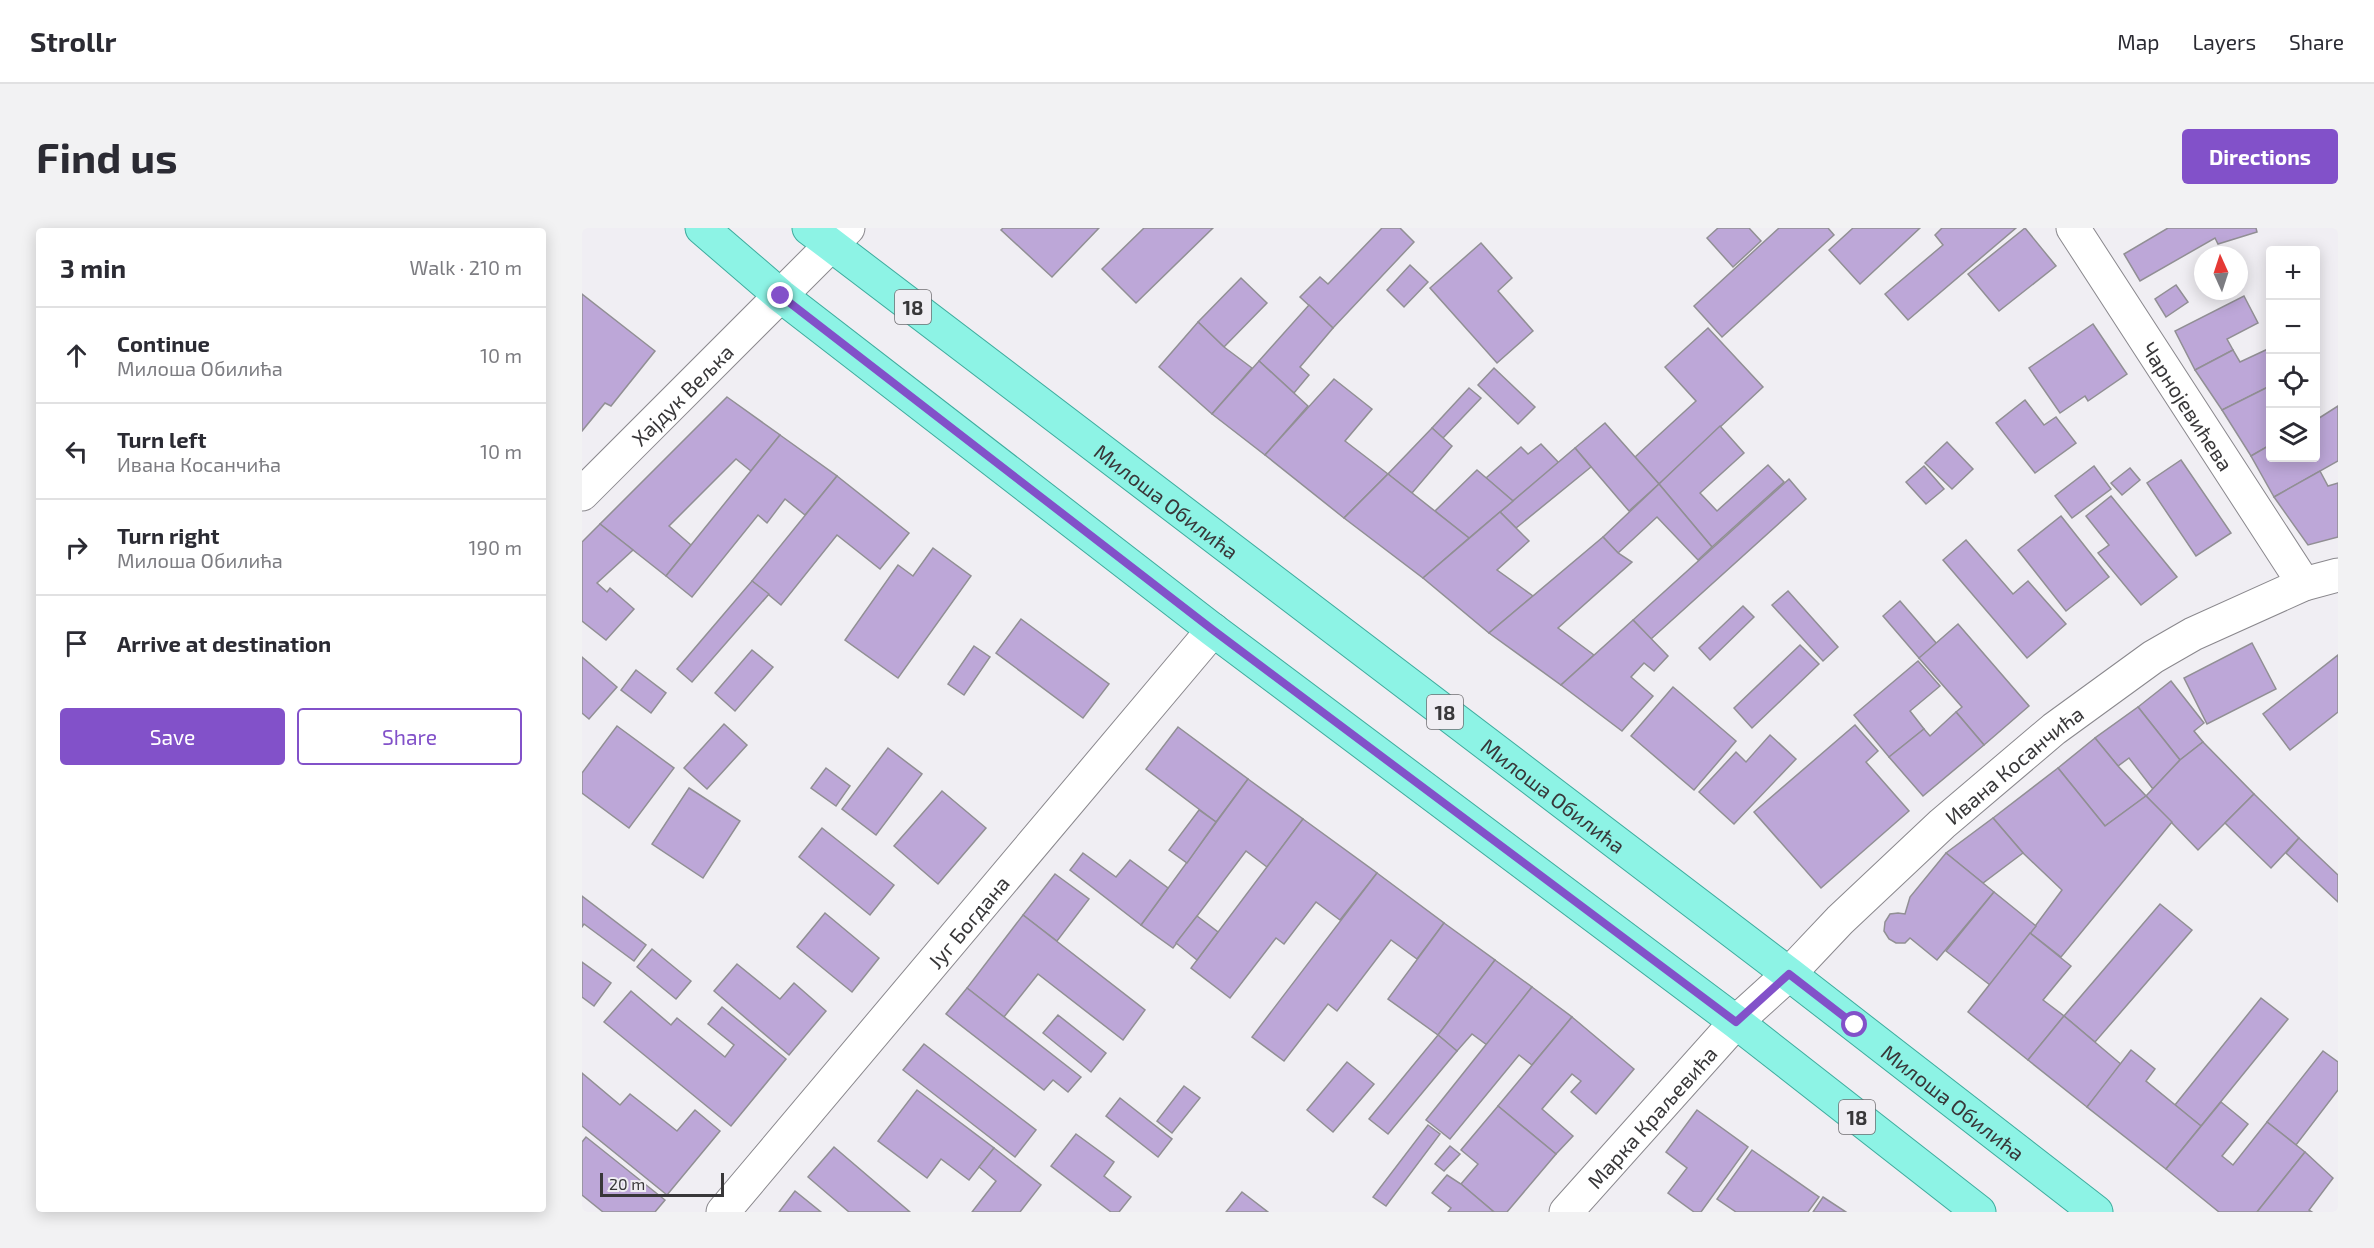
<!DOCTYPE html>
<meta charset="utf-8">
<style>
:root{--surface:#fff;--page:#f2f2f3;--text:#2b2b33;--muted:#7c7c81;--line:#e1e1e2;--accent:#8251c9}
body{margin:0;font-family:"Exo 2",sans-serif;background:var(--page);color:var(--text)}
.controls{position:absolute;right:18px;top:18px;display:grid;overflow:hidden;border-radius:6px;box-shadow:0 3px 15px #0003}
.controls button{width:54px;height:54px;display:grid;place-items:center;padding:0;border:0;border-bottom:2px solid var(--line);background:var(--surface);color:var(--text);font:30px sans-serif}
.compass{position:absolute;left:1612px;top:18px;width:54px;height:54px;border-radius:50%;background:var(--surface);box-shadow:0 3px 15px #0003;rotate:357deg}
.scale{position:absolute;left:18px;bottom:15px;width:124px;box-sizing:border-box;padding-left:6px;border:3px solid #383739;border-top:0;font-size:16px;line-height:21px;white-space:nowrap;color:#383739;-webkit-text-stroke:4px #f0eef3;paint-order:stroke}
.stop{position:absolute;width:18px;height:18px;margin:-14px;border:4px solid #8251c9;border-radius:50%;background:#fff}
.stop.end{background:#8251c9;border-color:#fff;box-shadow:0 2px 6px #0008}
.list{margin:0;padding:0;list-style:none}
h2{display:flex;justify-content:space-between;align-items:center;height:78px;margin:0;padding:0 24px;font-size:26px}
h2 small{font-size:20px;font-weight:400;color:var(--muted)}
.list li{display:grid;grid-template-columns:39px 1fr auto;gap:18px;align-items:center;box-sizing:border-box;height:96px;padding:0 24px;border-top:2px solid var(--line)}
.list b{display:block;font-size:22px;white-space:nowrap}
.list p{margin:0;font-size:20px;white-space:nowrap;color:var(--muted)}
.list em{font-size:20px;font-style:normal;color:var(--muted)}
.actions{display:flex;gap:12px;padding:18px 24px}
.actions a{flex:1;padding:14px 0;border:2px solid var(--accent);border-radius:6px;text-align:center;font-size:21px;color:var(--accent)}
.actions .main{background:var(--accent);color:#fff}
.icon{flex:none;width:33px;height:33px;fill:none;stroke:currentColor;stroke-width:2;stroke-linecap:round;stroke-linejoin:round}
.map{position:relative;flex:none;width:1756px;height:984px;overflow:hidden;border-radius:6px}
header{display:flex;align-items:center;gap:36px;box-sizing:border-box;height:84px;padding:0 30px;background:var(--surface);border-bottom:2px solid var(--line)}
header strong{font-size:28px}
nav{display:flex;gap:33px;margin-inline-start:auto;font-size:21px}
.intro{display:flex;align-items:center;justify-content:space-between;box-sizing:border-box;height:144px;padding:0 36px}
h1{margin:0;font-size:42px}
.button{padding:15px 27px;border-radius:6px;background:var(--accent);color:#fff;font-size:21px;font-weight:700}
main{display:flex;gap:36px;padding:0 36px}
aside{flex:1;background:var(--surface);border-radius:6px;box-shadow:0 3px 15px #0003}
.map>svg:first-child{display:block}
.building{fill:#bda7d8;stroke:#918f94;stroke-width:1.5}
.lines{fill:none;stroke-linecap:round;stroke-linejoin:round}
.minor-casing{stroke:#8a888d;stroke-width:35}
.primary-casing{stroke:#3eac9e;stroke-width:35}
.minor{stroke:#fff;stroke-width:33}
.primary{stroke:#8df3e5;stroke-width:33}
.route{stroke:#8251c9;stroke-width:8}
.labels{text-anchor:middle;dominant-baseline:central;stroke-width:5;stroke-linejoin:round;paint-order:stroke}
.shield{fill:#f0eef3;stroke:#6f6e71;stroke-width:1.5}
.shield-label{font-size:20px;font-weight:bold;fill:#383739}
.street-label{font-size:21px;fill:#383739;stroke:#f0eef3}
</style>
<header>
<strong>Strollr</strong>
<nav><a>Map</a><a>Layers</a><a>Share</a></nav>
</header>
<div class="intro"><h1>Find us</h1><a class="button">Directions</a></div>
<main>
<aside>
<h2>3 min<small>Walk · 210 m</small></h2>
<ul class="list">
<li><svg class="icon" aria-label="ahead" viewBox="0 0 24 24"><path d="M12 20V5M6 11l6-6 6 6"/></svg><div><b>Continue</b><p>Милоша Обилића</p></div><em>10 m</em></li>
<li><svg class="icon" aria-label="left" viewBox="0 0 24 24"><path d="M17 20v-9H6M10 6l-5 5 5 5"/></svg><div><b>Turn left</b><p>Ивана Косанчића</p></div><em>10 m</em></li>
<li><svg class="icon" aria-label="right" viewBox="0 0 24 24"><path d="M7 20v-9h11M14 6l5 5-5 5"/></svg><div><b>Turn right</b><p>Милоша Обилића</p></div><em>190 m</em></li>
<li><svg class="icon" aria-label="arrive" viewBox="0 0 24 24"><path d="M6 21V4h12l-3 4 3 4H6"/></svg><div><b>Arrive at destination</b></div></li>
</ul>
<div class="actions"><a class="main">Save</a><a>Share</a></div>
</aside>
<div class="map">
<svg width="1756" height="984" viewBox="0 0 1756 984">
<rect width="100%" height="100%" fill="#f0eef3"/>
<g class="building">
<polygon points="421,0 517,0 470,49 419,2"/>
<polygon points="562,0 631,0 554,75 520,41"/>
<polygon points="800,0 818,0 832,14 751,100 718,69 738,49 746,56"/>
<polygon points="1136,0 1167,0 1179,13 1151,39 1125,10"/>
<polygon points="1197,0 1246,0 1252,7 1140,109 1112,78"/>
<polygon points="1271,0 1338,0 1278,56 1247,22"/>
<polygon points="1360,0 1434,0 1326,92 1303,66 1361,17 1353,7"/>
<polygon points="1443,0 1474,38 1417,83 1386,46"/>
<polygon points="1586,0 1674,0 1675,4 1636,16 1633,10 1558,53 1542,26"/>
<polygon points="899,15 930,50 916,63 951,103 915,135 848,60"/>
<polygon points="828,37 846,54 822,79 805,62"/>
<polygon points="659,50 685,75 642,119 616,94"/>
<polygon points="1594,57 1606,74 1584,89 1573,71"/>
<polygon points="0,66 73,123 29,178 23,175 0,203"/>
<polygon points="1662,68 1676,95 1645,111 1651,122 1613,142 1593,103"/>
<polygon points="727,77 751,100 718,139 727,147 712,165 677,133"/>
<polygon points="616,94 642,119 670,140 630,186 577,139"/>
<polygon points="1511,96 1545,146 1506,173 1503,168 1478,185 1447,140"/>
<polygon points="1126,100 1181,159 1077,256 1053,229 1114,173 1083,139"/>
<polygon points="1688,120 1688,158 1640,182 1613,142 1651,122 1658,134"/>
<polygon points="677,133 726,178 683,227 630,186"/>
<polygon points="912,140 953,179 936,196 896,157"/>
<polygon points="752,151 790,181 763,213 806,246 762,290 683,227"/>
<polygon points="1688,158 1688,217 1669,228 1640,182"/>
<polygon points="887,160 899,170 861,210 850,200"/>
<polygon points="145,169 198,207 169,243 154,231 87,298 109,317 84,348 18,296"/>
<polygon points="1443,172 1462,197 1474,189 1494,215 1453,245 1414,195"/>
<polygon points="1756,178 1756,233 1692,269 1669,228 1688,217 1688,230 1734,230 1734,192"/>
<polygon points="1023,195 1077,256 1047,283 993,220"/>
<polygon points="1138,198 1162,225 1118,265 1135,283 1186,237 1202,254 1130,319 1077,256"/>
<polygon points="850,200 870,218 830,265 806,246"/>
<polygon points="198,207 255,248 223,287 203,271 185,295 176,287 110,369 84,348"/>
<polygon points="1365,214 1391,241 1370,261 1343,235"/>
<polygon points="959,216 977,235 931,273 904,250 939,219 946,226"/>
<polygon points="993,220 1009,239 934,300 918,284"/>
<polygon points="1599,232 1649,305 1614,328 1565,255"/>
<polygon points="1342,238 1362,261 1344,276 1324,254"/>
<polygon points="1512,238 1529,261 1490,290 1473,268"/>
<polygon points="1548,240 1558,252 1540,267 1529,255"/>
<polygon points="895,242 931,273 887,310 853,283"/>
<polygon points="1738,243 1746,258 1756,255 1756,309 1726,317 1692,269"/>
<polygon points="806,246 887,310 841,350 762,290"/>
<polygon points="255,248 327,305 298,341 255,307 199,377 170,353"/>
<polygon points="1207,251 1224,271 1069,411 1051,392"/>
<polygon points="1077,256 1130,319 1116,332 1075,289 1036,325 1021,309"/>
<polygon points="1529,268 1595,349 1559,377 1516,325 1527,317 1504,288"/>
<polygon points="918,284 947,313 915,342 951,368 907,405 841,350"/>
<polygon points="1479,288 1527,349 1484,383 1436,322"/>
<polygon points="18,296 51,322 15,355 25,364 28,360 52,381 24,412 0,393 0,314"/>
<polygon points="1021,309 1036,325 1050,334 976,400 1012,427 979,457 907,405"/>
<polygon points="1384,312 1431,366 1446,353 1484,396 1445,430 1361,332"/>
<polygon points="351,320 389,348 316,450 263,412 316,337 331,348"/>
<polygon points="170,353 187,366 110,454 95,441"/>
<polygon points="1206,363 1256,419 1241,433 1190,377"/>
<polygon points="1318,373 1355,416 1337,430 1301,388"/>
<polygon points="1161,378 1172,389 1128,432 1117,420"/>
<polygon points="439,391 527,456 501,490 414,425"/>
<polygon points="1051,392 1086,428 1072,443 1062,435 1049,449 1071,468 1040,503 979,457"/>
<polygon points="1376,396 1447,478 1402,517 1374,484 1380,479 1337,430"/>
<polygon points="1670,415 1694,461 1625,496 1602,450"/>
<polygon points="1218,417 1237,436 1170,500 1152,480"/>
<polygon points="392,418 408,429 382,467 366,456"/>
<polygon points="170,422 191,439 153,483 133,465"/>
<polygon points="1756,427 1756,484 1708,522 1681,486"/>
<polygon points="0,429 35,459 7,491 0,485"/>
<polygon points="1336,433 1358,458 1328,483 1342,501 1307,529 1272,487"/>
<polygon points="54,442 84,465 69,485 39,462"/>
<polygon points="1589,453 1622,495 1612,503 1621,514 1598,532 1556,479"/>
<polygon points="1091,459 1154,513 1112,562 1049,508"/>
<polygon points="1556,479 1598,532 1571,561 1547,530 1536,538 1513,510"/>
<polygon points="1374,484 1402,517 1341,568 1307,529 1342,501 1348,508"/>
<polygon points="142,496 165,517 125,561 102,540"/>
<polygon points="1273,497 1296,523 1284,534 1327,583 1239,660 1172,584"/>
<polygon points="35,498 92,540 47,600 0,565 0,545"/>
<polygon points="596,499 666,551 634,594 564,541"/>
<polygon points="1188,507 1214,531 1152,596 1117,564 1154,524 1164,534"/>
<polygon points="1513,510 1536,538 1564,568 1523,598 1476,540"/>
<polygon points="1621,514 1672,566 1616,622 1564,568 1598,532"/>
<polygon points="306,520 340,546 294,607 260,581"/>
<polygon points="244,540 268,558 254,578 229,560"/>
<polygon points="1476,540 1523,598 1564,568 1590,594 1479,729 1448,705 1480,662 1441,625 1411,590"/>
<polygon points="666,551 721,591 685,639 664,623 591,720 559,697"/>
<polygon points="107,560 158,593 121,650 70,616"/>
<polygon points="360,563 404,600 356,656 312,618"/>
<polygon points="1672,566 1717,610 1689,640 1643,595"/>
<polygon points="617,582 634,594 605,635 587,622"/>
<polygon points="1411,590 1441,625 1401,655 1364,625"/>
<polygon points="721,591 795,645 758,692 734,674 702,716 694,710 648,770 609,740"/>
<polygon points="240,600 312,657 288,687 217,629"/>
<polygon points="1717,610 1756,647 1756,674 1704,625"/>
<polygon points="501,625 534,649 548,632 586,660 559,697 488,642"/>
<polygon points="1364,625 1412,664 1355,732 1328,710 1323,715 1314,715 1307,711 1302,703 1303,694 1308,686 1316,685 1323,686 1328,669"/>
<polygon points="795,645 862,695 835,731 809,712 755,783 746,776 702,833 670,809"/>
<polygon points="473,646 507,671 475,713 441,687"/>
<polygon points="1412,664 1454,698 1408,757 1364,723"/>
<polygon points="0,668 64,717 52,733 2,696 0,699"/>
<polygon points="1578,676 1610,702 1513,814 1482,788"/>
<polygon points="243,685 297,730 270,764 215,719"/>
<polygon points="441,687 563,782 541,812 456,746 422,789 385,760"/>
<polygon points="615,688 636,704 615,732 594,715"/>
<polygon points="862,695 913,732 856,807 806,771"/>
<polygon points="1448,705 1489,738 1461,772 1482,788 1446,832 1386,784"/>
<polygon points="70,721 109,753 94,771 55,739"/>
<polygon points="913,732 950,759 905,817 890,806 875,823 856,807"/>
<polygon points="0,734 29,755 12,778 0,769"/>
<polygon points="155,736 198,771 212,755 244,783 207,827 132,763"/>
<polygon points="950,759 990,789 950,837 937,827 868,911 844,892"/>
<polygon points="385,760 499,849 486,864 471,852 462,862 364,786"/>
<polygon points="49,763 89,797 95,790 143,829 152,817 126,796 140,779 204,831 149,898 22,794"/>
<polygon points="1679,770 1706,791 1619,898 1593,877"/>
<polygon points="476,787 524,825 509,844 461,805"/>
<polygon points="1482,788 1540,837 1505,879 1446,832"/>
<polygon points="990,789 1052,841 1014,886 989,864 999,853 990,846 960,881 991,908 974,926 916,878"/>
<polygon points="856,807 875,823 806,906 787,891"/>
<polygon points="342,816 454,902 433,929 321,842"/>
<polygon points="1549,822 1573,841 1564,853 1619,898 1584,941 1505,879"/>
<polygon points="1741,823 1756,834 1756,862 1714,917 1685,894"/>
<polygon points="765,834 792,856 751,904 725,882"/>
<polygon points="0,845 38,877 48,866 95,903 113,882 138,903 85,967 0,898"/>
<polygon points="602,858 618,870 590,905 575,893"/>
<polygon points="335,862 412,920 387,952 359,931 345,950 296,913"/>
<polygon points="538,870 590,911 576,929 524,888"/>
<polygon points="1639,874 1666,896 1640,928 1651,937 1685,894 1723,924 1675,984 1637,984 1584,941"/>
<polygon points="916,878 974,926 925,984 912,984 879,956 896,936 879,922"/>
<polygon points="1115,882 1166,919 1119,984 1112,984 1086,965 1105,940 1084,924"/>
<polygon points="846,897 858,906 804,978 791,969"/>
<polygon points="494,906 532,934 522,948 549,969 537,984 529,984 469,938"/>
<polygon points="4,909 83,972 73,984 21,984 0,967 0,914"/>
<polygon points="868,918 878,926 862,943 853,936"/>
<polygon points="252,919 328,984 267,984 226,949"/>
<polygon points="412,920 459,957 438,984 390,984 414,953 397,939"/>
<polygon points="1170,922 1237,969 1226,984 1154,984 1135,971"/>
<polygon points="1723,924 1751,950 1727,982 1730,984 1675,984"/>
<polygon points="865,947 879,956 912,984 866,984 869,980 850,965"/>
<polygon points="213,963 239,984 197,984"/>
<polygon points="660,964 686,984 644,984"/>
<polygon points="1241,969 1264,984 1231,984"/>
</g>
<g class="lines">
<g class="minor-casing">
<g id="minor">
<path id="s1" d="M1491 0 1722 356"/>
<path id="s2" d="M0 266 266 0"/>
<path id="s3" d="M141 984 631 402"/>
<path id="s4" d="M984 984 1154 794 1207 746 1258 692 1360 596 1472 501 1571 429 1611 406 1722 356 1756 347"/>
</g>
</g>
<g class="primary-casing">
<g id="primary">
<polyline points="120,0 199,68 631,402 1154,794 1397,984"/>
<path id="s5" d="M227 0 1207 746 1514 984"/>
</g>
</g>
<use href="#minor" class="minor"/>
<use href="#primary" class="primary"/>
</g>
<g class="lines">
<polyline class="route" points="199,68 631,402 1154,794 1207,746 1273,797"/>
</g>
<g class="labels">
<g class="shield">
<rect x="313" y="62" width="36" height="34" rx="4.5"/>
<rect x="845" y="467" width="36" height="34" rx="4.5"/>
<rect x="1257" y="872" width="36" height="34" rx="4.5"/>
</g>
<g class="shield-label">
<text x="331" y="79">18</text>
<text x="863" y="484">18</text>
<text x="1275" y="889">18</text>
</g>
<g class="street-label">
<text stroke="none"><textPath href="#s2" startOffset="141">Хајдук Вељка</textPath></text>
<text stroke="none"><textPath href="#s1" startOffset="212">Чарнојевићева</textPath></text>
<text stroke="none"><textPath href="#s5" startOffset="450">Милоша Обилића</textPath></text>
<text stroke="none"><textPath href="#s4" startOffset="634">Ивана Косанчића</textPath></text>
<text stroke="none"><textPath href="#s5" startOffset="936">Милоша Обилића</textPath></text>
<text stroke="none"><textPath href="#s3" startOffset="380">Југ Богдана</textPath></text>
<text stroke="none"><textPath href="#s5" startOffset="1440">Милоша Обилића</textPath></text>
<text stroke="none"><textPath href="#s4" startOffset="128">Марка Краљевића</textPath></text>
</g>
</g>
</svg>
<div class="controls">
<button>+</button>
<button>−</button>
<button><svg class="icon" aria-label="locate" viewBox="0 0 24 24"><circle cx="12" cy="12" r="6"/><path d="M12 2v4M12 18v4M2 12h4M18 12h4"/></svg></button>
<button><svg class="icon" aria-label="layers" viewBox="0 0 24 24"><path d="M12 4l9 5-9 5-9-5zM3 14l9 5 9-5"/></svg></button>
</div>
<svg class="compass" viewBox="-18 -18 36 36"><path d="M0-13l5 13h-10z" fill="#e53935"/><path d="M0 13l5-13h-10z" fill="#7c7c81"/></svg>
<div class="scale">20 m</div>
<div class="stop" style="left:1273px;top:797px"></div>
<div class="stop end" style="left:199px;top:68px"></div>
</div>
</main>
